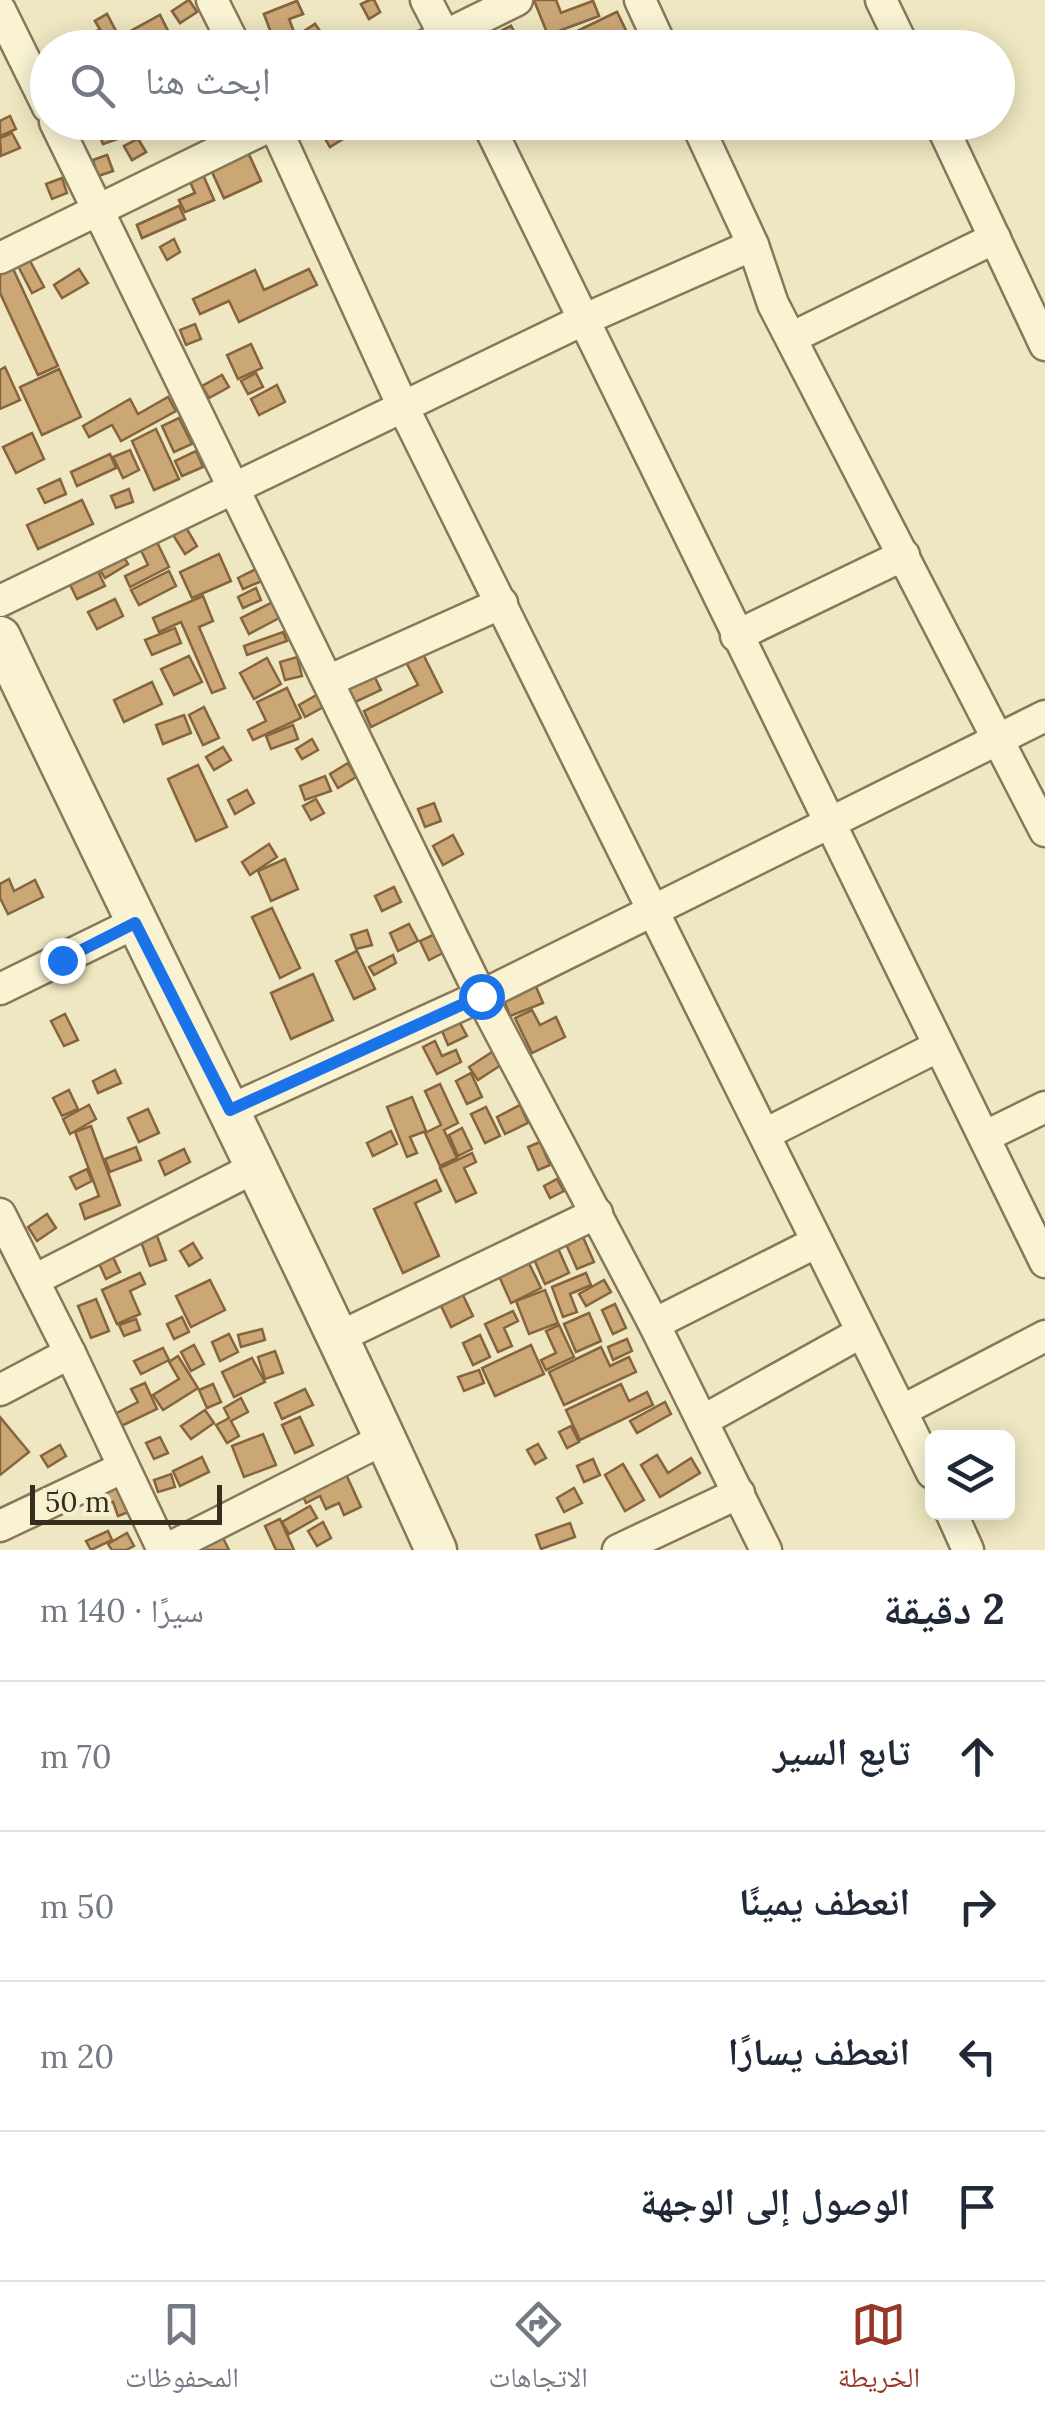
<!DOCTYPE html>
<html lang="ar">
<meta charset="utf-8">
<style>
:root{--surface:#fff;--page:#f6f6f7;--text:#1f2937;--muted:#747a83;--line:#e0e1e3;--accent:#963828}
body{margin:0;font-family:Lora,"Noto Naskh Arabic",serif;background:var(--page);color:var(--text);direction:rtl}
.controls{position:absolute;right:30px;bottom:30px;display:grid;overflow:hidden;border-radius:15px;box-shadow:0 5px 25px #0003}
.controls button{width:90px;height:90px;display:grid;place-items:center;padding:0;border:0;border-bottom:2px solid var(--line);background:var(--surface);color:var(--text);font:50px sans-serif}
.scale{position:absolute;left:30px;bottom:25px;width:192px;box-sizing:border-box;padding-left:10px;border:5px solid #372d1d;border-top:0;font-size:28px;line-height:35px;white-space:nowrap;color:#372d1d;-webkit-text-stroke:8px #f5f0d0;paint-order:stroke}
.stop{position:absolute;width:30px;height:30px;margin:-22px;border:8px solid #1a73e8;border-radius:50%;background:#fff}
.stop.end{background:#1a73e8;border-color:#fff;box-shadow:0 2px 10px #0008}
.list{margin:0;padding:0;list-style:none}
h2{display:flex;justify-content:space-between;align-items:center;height:130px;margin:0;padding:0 40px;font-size:42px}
h2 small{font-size:32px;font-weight:400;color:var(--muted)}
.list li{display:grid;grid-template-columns:65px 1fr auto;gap:30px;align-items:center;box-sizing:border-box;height:150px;padding:0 40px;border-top:2px solid var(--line)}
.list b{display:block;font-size:38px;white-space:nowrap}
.list em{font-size:32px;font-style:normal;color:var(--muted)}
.icon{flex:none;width:55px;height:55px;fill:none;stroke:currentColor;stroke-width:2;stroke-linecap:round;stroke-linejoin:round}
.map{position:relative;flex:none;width:1045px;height:1550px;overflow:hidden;direction:ltr}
.search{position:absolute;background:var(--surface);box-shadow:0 5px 25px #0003;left:30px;right:30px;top:30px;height:110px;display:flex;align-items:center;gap:25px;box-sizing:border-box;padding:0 35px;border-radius:55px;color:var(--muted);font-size:38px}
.sheet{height:730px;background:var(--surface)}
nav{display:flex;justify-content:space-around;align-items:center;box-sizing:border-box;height:140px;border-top:2px solid var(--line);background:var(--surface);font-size:28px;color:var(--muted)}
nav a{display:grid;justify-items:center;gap:5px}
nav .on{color:var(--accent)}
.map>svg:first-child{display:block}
.building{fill:#cca776;stroke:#86653e;stroke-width:2.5}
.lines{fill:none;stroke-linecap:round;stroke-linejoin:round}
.minor-casing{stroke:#877858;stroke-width:35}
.tertiary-casing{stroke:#877858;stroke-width:45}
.minor{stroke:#f9f3d4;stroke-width:30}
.tertiary{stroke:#f9f3d4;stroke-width:40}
.route{stroke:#1a73e8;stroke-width:12}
</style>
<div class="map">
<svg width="1045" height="1550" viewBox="0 0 1045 1550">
<rect width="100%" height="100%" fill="#eee7c1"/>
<g class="building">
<polygon points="189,0 197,12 180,23 172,11"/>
<polygon points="189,0 197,12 180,23 172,11"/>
<polygon points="370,0 374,0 380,12 369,19 361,4"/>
<polygon points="370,0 374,0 380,12 369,19 361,4"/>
<polygon points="534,0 556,0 561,13 593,1 599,16 548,35"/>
<polygon points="534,0 556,0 561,13 593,1 599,16 548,35"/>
<polygon points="297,1 303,14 289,19 295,35 275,43 264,14"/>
<polygon points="297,1 303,14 289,19 295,35 275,43 264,14"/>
<polygon points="617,12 631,41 617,48 580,48 573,33"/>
<polygon points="617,12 631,41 617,48 580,48 573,33"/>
<polygon points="107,14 118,35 107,41 95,21"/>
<polygon points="107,14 118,35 107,41 95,21"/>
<polygon points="160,15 168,31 138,47 129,32"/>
<polygon points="160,15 168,31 138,47 129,32"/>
<polygon points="315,24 324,37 309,48 289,48 286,43"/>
<polygon points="315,24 324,37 309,48 289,48 286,43"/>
<polygon points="511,26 523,48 502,48 495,34"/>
<polygon points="511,26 523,48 502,48 495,34"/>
<polygon points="99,30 105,45 76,48 73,40"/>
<polygon points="99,30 105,45 76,48 73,40"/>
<polygon points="10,116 16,129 0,136 0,121"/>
<polygon points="123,122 144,122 146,128 129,136"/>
<polygon points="123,122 144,122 146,128 129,136"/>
<polygon points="333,122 353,122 357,130 330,147 320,130"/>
<polygon points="333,122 353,122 357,130 330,147 320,130"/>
<polygon points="378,122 417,122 384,137"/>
<polygon points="378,122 417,122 384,137"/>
<polygon points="115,125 120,138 103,144 98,131"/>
<polygon points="115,125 120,138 103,144 98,131"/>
<polygon points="12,133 20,148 1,156 0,138"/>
<polygon points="138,139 146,152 132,160 124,146"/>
<polygon points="138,139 146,152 132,160 124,146"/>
<polygon points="245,146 261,181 224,198 208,163"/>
<polygon points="245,146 261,181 224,198 208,163"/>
<polygon points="107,155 113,171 98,176 93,160"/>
<polygon points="107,155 113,171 98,176 93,160"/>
<polygon points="199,166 214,200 185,212 179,200 195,193 186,172"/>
<polygon points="199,166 214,200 185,212 179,200 195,193 186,172"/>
<polygon points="62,178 67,193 52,199 46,184"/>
<polygon points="179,206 185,219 142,238 137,225"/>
<polygon points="179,206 185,219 142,238 137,225"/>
<polygon points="174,239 180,252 167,260 160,247"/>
<polygon points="29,259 44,287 32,293 17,264"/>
<polygon points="9,260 58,366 38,375 0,293 0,264"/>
<polygon points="79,269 88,283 62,298 54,285"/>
<polygon points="309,269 317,285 239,322 229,301 200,314 193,299 255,270 264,290"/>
<polygon points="195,324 201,339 186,345 180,330"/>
<polygon points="251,344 262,368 238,379 227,355"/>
<polygon points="5,367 20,400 0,409 0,370"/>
<polygon points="59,369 81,417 42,435 20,387"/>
<polygon points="256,373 263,387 248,394 241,381"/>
<polygon points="222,375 229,387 209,398 202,386"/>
<polygon points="277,385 285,402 259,415 251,399"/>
<polygon points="168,397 176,411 121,441 112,425 89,437 83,426 130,399 138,414"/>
<polygon points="179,418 192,444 174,452 162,426"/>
<polygon points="156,429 179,479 154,490 132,441"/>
<polygon points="32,433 44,459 16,473 3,447"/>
<polygon points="130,450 139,470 123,478 113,457"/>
<polygon points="196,451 203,467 182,476 175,461"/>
<polygon points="110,454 116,468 77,486 71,472"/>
<polygon points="60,479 66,494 45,503 38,489"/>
<polygon points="129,489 133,502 116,508 111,496"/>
<polygon points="82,500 93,524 38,549 27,525"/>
<polygon points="181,519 197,546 185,554 168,527"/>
<polygon points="153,534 169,567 130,587 125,576 148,565 137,542"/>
<polygon points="118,547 128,564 105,578 94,561"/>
<polygon points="219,554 231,581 192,598 180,572"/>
<polygon points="91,557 105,586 77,599 63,570"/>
<polygon points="258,568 264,580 243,589 238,578"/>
<polygon points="169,571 176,586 139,605 131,590"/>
<polygon points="256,588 261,600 243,608 238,597"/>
<polygon points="203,596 213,621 199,627 225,688 212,693 181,622 159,632 153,618"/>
<polygon points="115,599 123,616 97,629 88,612"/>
<polygon points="273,602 281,617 249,634 241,618"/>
<polygon points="175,628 181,643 152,655 145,640"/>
<polygon points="283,632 287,641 247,655 244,646"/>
<polygon points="422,652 442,692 371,727 364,711 418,685 405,660"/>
<polygon points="189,656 202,682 174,695 161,669"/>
<polygon points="297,657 302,676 285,680 280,662"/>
<polygon points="267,658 281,684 254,699 240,673"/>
<polygon points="368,663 381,690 353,703 340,676"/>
<polygon points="152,682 162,704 124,722 114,700"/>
<polygon points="287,688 301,718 253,740 248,730 266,721 257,702"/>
<polygon points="320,693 327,705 305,717 299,705"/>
<polygon points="204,707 219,738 203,745 189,715"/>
<polygon points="184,715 191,733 163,744 156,725"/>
<polygon points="293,725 298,739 271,749 266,736"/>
<polygon points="312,739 318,750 302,759 296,749"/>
<polygon points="223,747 231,760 214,770 206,757"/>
<polygon points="348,763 356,777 338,788 330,774"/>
<polygon points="198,765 227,827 196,841 168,779"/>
<polygon points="325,776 331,791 305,800 300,786"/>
<polygon points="247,790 254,803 235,814 228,800"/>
<polygon points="316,799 324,813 311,820 303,806"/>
<polygon points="434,803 441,821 425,827 418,809"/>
<polygon points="453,835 463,854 443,865 433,846"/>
<polygon points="269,844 277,857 250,875 242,862"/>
<polygon points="285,859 298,889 271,901 258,871"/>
<polygon points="9,879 14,891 35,880 43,897 8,914 0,898 0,884"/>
<polygon points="394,887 401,902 382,911 375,896"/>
<polygon points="272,908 300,968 280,978 252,917"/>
<polygon points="409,924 418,941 398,951 390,933"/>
<polygon points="367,930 372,945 356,949 351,935"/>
<polygon points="435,934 443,953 429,960 420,941"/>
<polygon points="357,951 375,989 354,999 336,961"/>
<polygon points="393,955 396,963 374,975 369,967"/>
<polygon points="313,974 333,1020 291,1039 271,993"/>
<polygon points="534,982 543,1003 510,1016 502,995"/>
<polygon points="532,1010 540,1025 556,1017 565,1037 532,1053 515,1018"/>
<polygon points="65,1014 78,1040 64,1046 51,1021"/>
<polygon points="460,1023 467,1036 448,1045 442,1031"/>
<polygon points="435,1041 442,1056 456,1050 461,1062 437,1074 423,1047"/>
<polygon points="492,1052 501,1065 478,1080 469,1067"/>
<polygon points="115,1070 121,1083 98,1093 93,1081"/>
<polygon points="471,1073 482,1097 467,1104 456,1081"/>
<polygon points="440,1084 458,1123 444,1130 457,1158 440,1166 425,1133 441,1125 425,1091"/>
<polygon points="69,1090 78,1109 62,1116 53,1098"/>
<polygon points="412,1097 426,1131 410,1137 417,1153 407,1157 387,1107"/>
<polygon points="89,1105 96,1119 70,1134 63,1119"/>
<polygon points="520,1105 528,1123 505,1134 497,1117"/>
<polygon points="486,1107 500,1136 485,1143 471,1114"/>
<polygon points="148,1109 159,1133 139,1142 128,1118"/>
<polygon points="91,1126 120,1205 85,1219 80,1204 99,1196 75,1132"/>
<polygon points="462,1128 472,1149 458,1156 449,1135"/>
<polygon points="391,1131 397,1144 373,1156 367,1143"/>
<polygon points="540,1142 550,1165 538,1170 528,1147"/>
<polygon points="136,1147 141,1160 110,1172 105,1159"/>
<polygon points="184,1149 190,1162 165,1175 159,1161"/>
<polygon points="472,1153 476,1162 464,1168 476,1193 456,1202 440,1168"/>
<polygon points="87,1169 92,1181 76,1189 70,1177"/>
<polygon points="557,1179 564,1191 550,1198 544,1186"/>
<polygon points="436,1180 441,1191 415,1203 439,1256 403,1273 374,1209"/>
<polygon points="47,1214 56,1228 37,1241 28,1227"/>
<polygon points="151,1220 166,1260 150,1266 135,1226"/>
<polygon points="579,1228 594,1262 577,1269 562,1235"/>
<polygon points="193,1243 202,1258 189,1266 180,1251"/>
<polygon points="107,1244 120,1272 106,1279 93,1250"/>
<polygon points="557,1246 569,1273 545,1284 533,1257"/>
<polygon points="524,1253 541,1288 511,1303 495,1267"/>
<polygon points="140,1273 145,1284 130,1291 140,1314 117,1324 102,1290"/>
<polygon points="586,1273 591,1285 570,1294 577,1312 563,1317 552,1287"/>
<polygon points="210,1280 225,1310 191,1327 176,1296"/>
<polygon points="604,1280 611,1292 586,1306 579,1294"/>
<polygon points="457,1283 473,1316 451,1327 435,1293"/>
<polygon points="545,1290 558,1323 529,1334 516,1301"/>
<polygon points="96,1299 109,1331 91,1338 78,1306"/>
<polygon points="615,1304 626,1328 613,1334 602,1310"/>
<polygon points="513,1311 518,1321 504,1328 512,1346 498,1352 485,1324"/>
<polygon points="589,1313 601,1341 576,1352 564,1324"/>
<polygon points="182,1317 189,1332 174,1339 167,1324"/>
<polygon points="136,1319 140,1330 124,1336 119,1325"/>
<polygon points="559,1325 574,1357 546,1370 541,1360 556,1353 546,1331"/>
<polygon points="262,1329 265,1340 241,1347 238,1335"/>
<polygon points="229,1334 238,1352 220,1361 212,1342"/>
<polygon points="480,1335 490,1357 473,1365 463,1343"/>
<polygon points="627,1339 632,1351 613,1360 608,1347"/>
<polygon points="194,1345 204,1364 191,1371 181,1352"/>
<polygon points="531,1345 544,1374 495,1396 482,1368"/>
<polygon points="601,1347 610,1366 629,1357 636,1372 564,1405 549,1372"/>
<polygon points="163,1348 169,1360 141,1374 134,1361"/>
<polygon points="275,1351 283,1373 265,1379 258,1357"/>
<polygon points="178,1356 198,1388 163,1410 153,1395 179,1379 169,1362"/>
<polygon points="252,1358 265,1382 234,1397 222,1372"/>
<polygon points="479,1370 484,1383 464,1391 458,1377"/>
<polygon points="145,1383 157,1409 113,1430 107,1418 138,1402 131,1389"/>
<polygon points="213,1384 221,1402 207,1408 199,1390"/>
<polygon points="621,1384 629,1401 647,1392 653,1405 580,1440 566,1410"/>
<polygon points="305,1389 313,1405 282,1419 275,1403"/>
<polygon points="241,1398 248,1412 231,1421 239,1436 227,1443 216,1425 229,1418 224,1408"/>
<polygon points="665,1402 671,1414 637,1433 630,1421"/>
<polygon points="205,1410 214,1423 191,1439 181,1426"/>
<polygon points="0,1417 29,1452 0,1475"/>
<polygon points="300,1417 313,1445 295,1453 282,1425"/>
<polygon points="571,1426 579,1442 567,1448 559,1432"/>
<polygon points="263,1434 276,1465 244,1477 232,1446"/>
<polygon points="160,1437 168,1453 154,1459 146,1443"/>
<polygon points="538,1444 546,1458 535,1464 527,1450"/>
<polygon points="60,1445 66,1456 48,1467 41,1456"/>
<polygon points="657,1455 668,1473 691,1458 700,1473 660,1497 641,1465"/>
<polygon points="202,1457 209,1472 180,1486 173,1471"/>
<polygon points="593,1459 600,1475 584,1482 577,1466"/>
<polygon points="340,1461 361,1507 344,1515 339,1503 326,1509 320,1496 306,1503 296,1481"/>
<polygon points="623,1464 644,1500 625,1511 605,1475"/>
<polygon points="171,1474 175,1487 158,1492 154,1480"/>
<polygon points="121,1485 131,1511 118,1516 113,1502 93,1510 88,1498"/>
<polygon points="574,1488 582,1503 564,1512 557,1498"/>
<polygon points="310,1506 317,1518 289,1534 282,1522"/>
<polygon points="280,1519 294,1550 276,1550 265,1526"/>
<polygon points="323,1522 331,1538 317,1546 308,1531"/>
<polygon points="570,1523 575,1537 541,1549 536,1535"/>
<polygon points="108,1531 112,1540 91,1550 86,1541"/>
<polygon points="220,1532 229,1550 190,1550"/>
<polygon points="127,1533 134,1546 126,1550 112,1550 108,1544"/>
</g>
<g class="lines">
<g class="minor-casing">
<g id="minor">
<polyline points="212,0 236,48"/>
<polyline points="426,0 451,48"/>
<polyline points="640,0 662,48"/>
<polyline points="881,0 904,48"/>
<polyline points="0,10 48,107"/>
<polyline points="420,48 517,0"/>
<polyline points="55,122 481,996 654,1324 766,1550"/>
<polyline points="273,122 404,409 932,1473"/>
<polyline points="487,122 1045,1262"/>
<polyline points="696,122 753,245 773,304 1045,831"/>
<polyline points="940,122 1045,345"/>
<polyline points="0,258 278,122"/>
<polyline points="791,338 995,238"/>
<polyline points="0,601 583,320 753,245"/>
<polyline points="736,636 904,555"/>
<polyline points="328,681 502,603"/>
<polyline points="0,989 135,923"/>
<polyline points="230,1110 481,996 1045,716"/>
<polyline points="765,1134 937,1047"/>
<polyline points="984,1137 1045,1107"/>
<polyline points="0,1214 70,1353 163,1550"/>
<polyline points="34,1280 258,1166"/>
<polyline points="654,1324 817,1242"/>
<polyline points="339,1337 597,1213"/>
<polyline points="0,1390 70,1353"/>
<polyline points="903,1410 1045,1336"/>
<polyline points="702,1421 862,1332"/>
<polyline points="951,1512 968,1550"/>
<polyline points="0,1526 122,1468"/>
<polyline points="165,1550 386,1438"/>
<polyline points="618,1550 739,1493"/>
</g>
</g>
<g class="tertiary-casing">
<path id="tertiary" d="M0 637C144 942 297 1242 436 1550"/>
</g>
<use href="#minor" class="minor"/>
<use href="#tertiary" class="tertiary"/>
</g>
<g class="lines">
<polyline class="route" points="62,960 135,923 230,1110 481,996"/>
</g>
</svg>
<div class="controls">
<button><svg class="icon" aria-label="layers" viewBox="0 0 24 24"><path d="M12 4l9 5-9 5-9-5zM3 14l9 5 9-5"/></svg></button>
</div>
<div class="scale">50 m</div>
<div class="stop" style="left:481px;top:996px"></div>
<div class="stop end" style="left:62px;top:960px"></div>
<div class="search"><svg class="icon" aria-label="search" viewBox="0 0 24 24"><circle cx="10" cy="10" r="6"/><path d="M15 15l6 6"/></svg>ابحث هنا</div>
</div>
<section class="sheet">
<h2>2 دقيقة<small>سيرًا · 140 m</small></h2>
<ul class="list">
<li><svg class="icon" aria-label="ahead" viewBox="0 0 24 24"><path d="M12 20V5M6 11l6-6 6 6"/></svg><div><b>تابع السير</b></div><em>70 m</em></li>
<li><svg class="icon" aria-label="right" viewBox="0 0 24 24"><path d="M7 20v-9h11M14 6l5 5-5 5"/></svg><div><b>انعطف يمينًا</b></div><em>50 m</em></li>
<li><svg class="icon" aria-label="left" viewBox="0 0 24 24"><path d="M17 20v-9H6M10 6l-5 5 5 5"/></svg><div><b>انعطف يسارًا</b></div><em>20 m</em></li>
<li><svg class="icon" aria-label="arrive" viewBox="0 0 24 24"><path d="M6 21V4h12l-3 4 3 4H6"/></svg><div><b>الوصول إلى الوجهة</b></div></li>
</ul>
</section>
<nav>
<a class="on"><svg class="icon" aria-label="map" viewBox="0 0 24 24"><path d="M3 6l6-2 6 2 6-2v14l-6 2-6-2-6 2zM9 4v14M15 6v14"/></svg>الخريطة</a>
<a><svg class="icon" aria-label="directions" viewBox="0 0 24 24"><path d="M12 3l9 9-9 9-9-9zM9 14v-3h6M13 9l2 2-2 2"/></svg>الاتجاهات</a>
<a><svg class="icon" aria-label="saved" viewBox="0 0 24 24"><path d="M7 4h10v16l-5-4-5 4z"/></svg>المحفوظات</a>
</nav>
